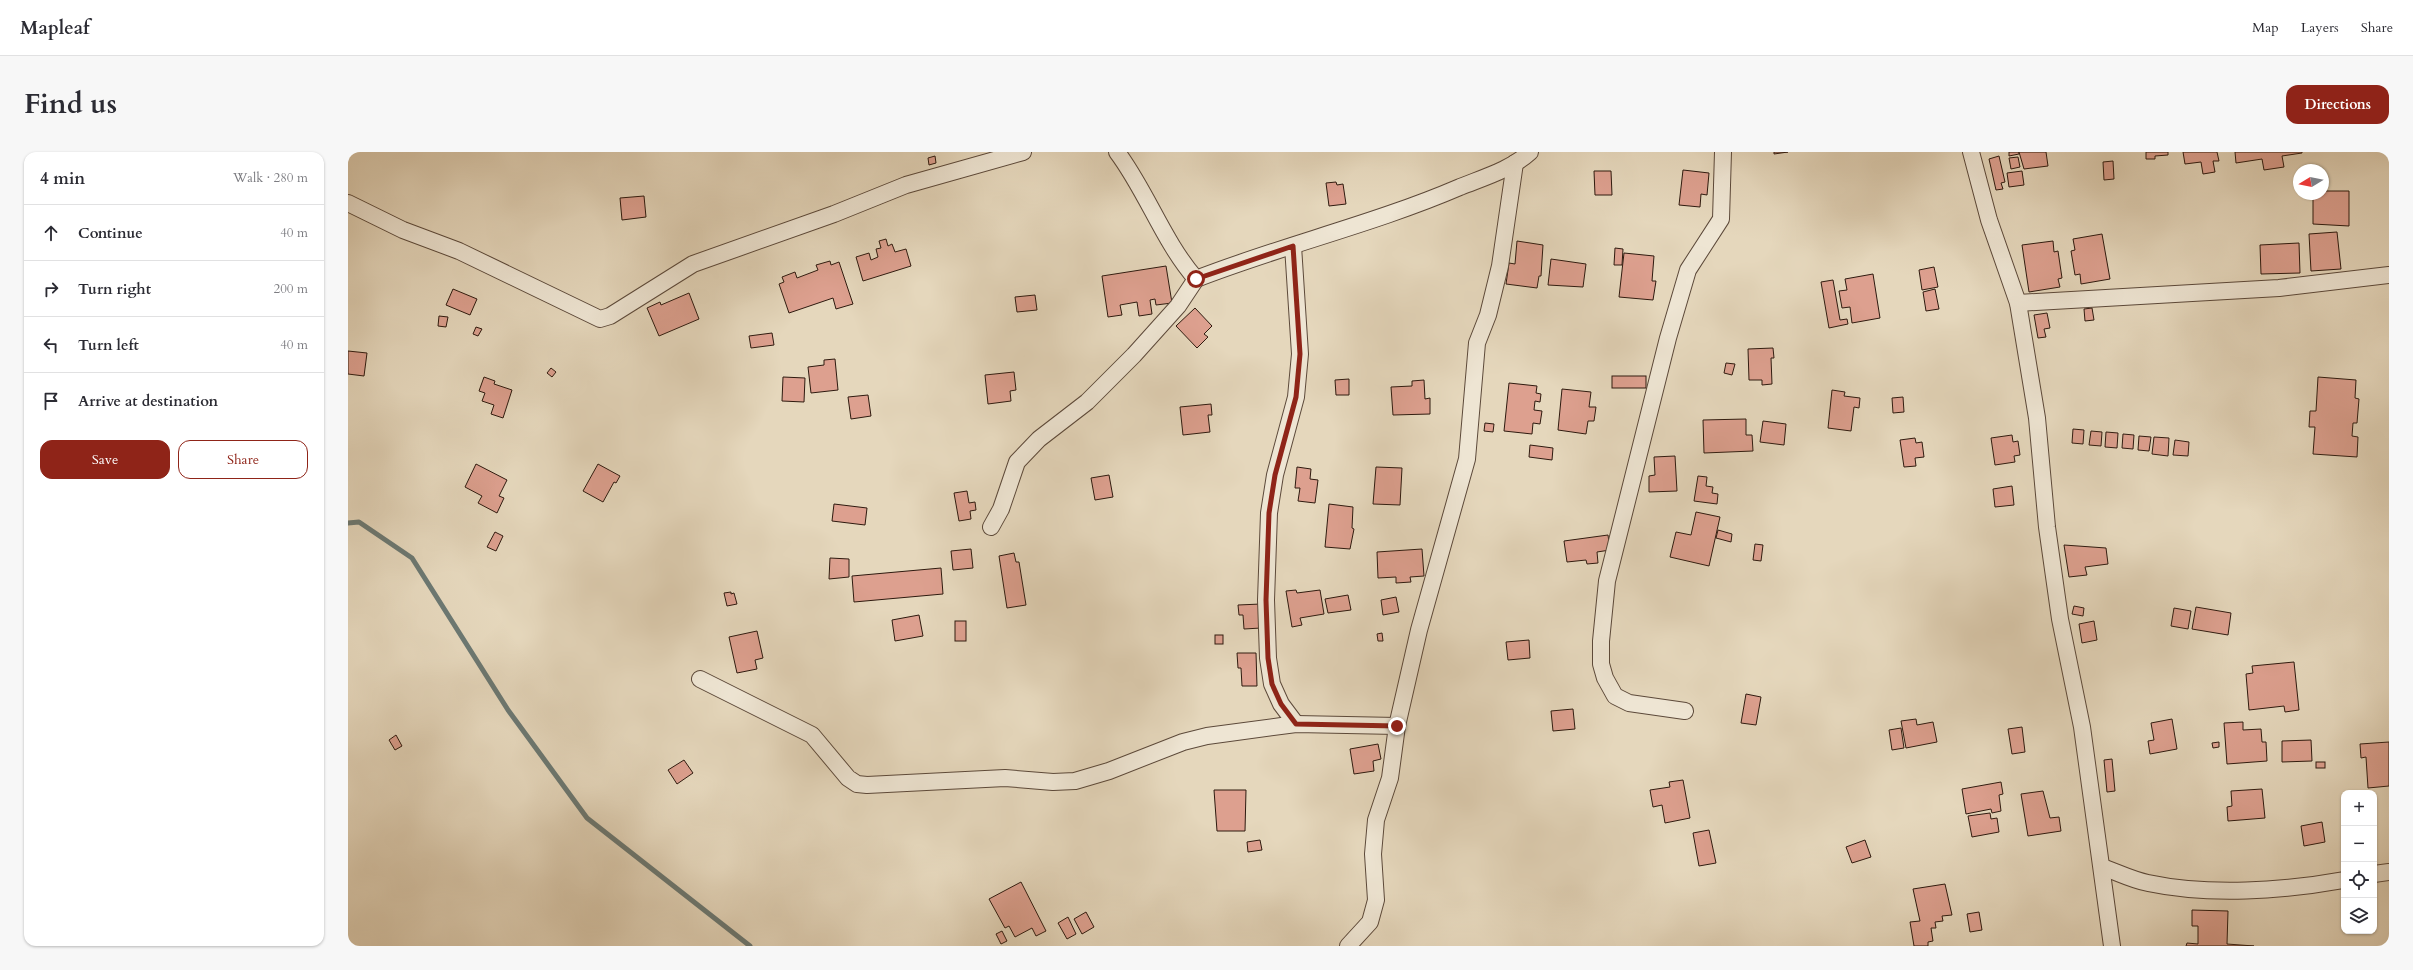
<!DOCTYPE html>
<meta charset="utf-8">
<style>
:root{--surface:#fff;--page:#f7f7f7;--text:#2b2b33;--muted:#7c7c81;--line:#e1e1e2;--accent:#8f2418}
body{margin:0;font-family:Cardo,serif;background:var(--page);color:var(--text)}
.controls{position:absolute;right:12px;bottom:12px;display:grid;overflow:hidden;border-radius:8px;box-shadow:0 1px 3px #0004}
.controls button{width:36px;height:36px;display:grid;place-items:center;padding:0;border:0;border-bottom:1px solid var(--line);background:var(--surface);color:var(--text);font:20px sans-serif}
.compass{position:absolute;left:1945px;top:12px;width:36px;height:36px;border-radius:50%;background:var(--surface);box-shadow:0 1px 3px #0004;rotate:260deg}
.stop{position:absolute;width:12px;height:12px;margin:-9px;border:3px solid #8f2418;border-radius:50%;background:#fff}
.stop.end{background:#8f2418;border-color:#fff;box-shadow:0 1px 4px #0008}
.list{margin:0;padding:0;list-style:none}
h2{display:flex;justify-content:space-between;align-items:center;height:52px;margin:0;padding:0 16px;font-size:17px}
h2 small{font-size:13px;font-weight:400;color:var(--muted)}
.list li{display:grid;grid-template-columns:26px 1fr auto;gap:12px;align-items:center;box-sizing:border-box;height:56px;padding:0 16px;border-top:1px solid var(--line)}
.list b{display:block;font-size:15px;white-space:nowrap}
.list em{font-size:13px;font-style:normal;color:var(--muted)}
.actions{display:flex;gap:8px;padding:12px 16px}
.actions a{flex:1;padding:9px 0;border:1px solid var(--accent);border-radius:12px;text-align:center;font-size:14px;color:var(--accent)}
.actions .main{background:var(--accent);color:#fff}
.icon{flex:none;width:22px;height:22px;fill:none;stroke:currentColor;stroke-width:2;stroke-linecap:round;stroke-linejoin:round}
.map{position:relative;flex:none;width:2041px;height:794px;overflow:hidden;border-radius:12px}
header{display:flex;align-items:center;gap:24px;box-sizing:border-box;height:56px;padding:0 20px;background:var(--surface);border-bottom:1px solid var(--line)}
header strong{font-size:19px}
nav{display:flex;gap:22px;margin-inline-start:auto;font-size:14px}
.intro{display:flex;align-items:center;justify-content:space-between;box-sizing:border-box;height:96px;padding:0 24px}
h1{margin:0;font-size:28px}
.button{padding:10px 18px;border-radius:12px;background:var(--accent);color:#fff;font-size:14px;font-weight:700}
main{display:flex;gap:24px;padding:0 24px}
aside{flex:1;background:var(--surface);border-radius:12px;box-shadow:0 1px 3px #0004}
.map>svg:first-child{display:block}
.lines{fill:none;stroke-linecap:round;stroke-linejoin:round}
.stream{stroke:#6c7973;stroke-width:5}
.building{fill:#dda08f;stroke:#2e1a0f}
.street-casing{stroke:#5c493a;stroke-width:18}
.street{stroke:#eee5d3;stroke-width:16}
.route{stroke:#8f2418;stroke-width:5}
</style>
<header>
<strong>Mapleaf</strong>
<nav><a>Map</a><a>Layers</a><a>Share</a></nav>
</header>
<div class="intro"><h1>Find us</h1><a class="button">Directions</a></div>
<main>
<aside>
<h2>4 min<small>Walk · 280 m</small></h2>
<ul class="list">
<li><svg class="icon" aria-label="ahead" viewBox="0 0 24 24"><path d="M12 20V5M6 11l6-6 6 6"/></svg><div><b>Continue</b></div><em>40 m</em></li>
<li><svg class="icon" aria-label="right" viewBox="0 0 24 24"><path d="M7 20v-9h11M14 6l5 5-5 5"/></svg><div><b>Turn right</b></div><em>200 m</em></li>
<li><svg class="icon" aria-label="left" viewBox="0 0 24 24"><path d="M17 20v-9H6M10 6l-5 5 5 5"/></svg><div><b>Turn left</b></div><em>40 m</em></li>
<li><svg class="icon" aria-label="arrive" viewBox="0 0 24 24"><path d="M6 21V4h12l-3 4 3 4H6"/></svg><div><b>Arrive at destination</b></div></li>
</ul>
<div class="actions"><a class="main">Save</a><a>Share</a></div>
</aside>
<div class="map">
<svg width="2041" height="794" viewBox="0 0 2041 794">
<rect width="100%" height="100%" fill="#e5d7bc"/>
<filter id="stains"><feTurbulence type="fractalNoise" baseFrequency=".005" numOctaves="4"/><feColorMatrix values="0 0 0 0 .2 0 0 0 0 .09 0 0 0 0 .02 0 0 0 .5 -.17"/></filter>
<radialGradient id="worn" r=".72"><stop offset=".6" stop-color="#630" stop-opacity="0"/><stop offset="1" stop-color="#630" stop-opacity=".3"/></radialGradient>
<g class="lines">
<polyline class="stream" points="0,371 11,370 64,406 160,558 239,666 402,794"/>
</g>
<g class="building">
<polygon points="1426,0 1440,0 1426,2"/>
<polygon points="1661,0 1671,0 1671,2 1661,4"/>
<polygon points="1671,0 1698,0 1700,14 1676,17"/>
<polygon points="1798,0 1820,0 1820,3 1807,4 1807,7 1798,7"/>
<polygon points="1835,0 1869,0 1871,9 1865,9 1867,20 1855,22 1853,10 1837,12"/>
<polygon points="1887,0 1954,0 1954,1 1934,4 1936,15 1916,18 1914,7 1888,11"/>
<polygon points="587,4 588,11 581,13 580,6"/>
<polygon points="1651,4 1657,30 1653,31 1655,37 1648,38 1641,7"/>
<polygon points="1670,5 1672,15 1663,17 1661,6"/>
<polygon points="1765,9 1766,27 1756,28 1755,10"/>
<polygon points="1335,18 1361,21 1359,43 1353,42 1352,55 1331,53"/>
<polygon points="1246,19 1263,19 1264,43 1247,43"/>
<polygon points="1674,19 1676,33 1661,35 1659,21"/>
<polygon points="988,30 989,33 995,32 998,52 981,54 978,31"/>
<polygon points="1975,39 2001,39 2001,74 1965,72 1965,42 1975,42"/>
<polygon points="296,44 298,65 274,68 272,46"/>
<polygon points="1989,80 1993,117 1963,119 1961,82"/>
<polygon points="1754,82 1762,127 1733,132 1732,122 1727,123 1723,99 1727,98 1725,87"/>
<polygon points="538,87 540,94 544,92 547,100 558,97 563,114 515,129 508,105 521,101 523,108 530,105 528,97 533,96 531,89"/>
<polygon points="1169,89 1195,93 1193,124 1191,124 1189,136 1158,132 1161,111 1167,112"/>
<polygon points="1705,89 1706,100 1710,99 1714,126 1710,127 1712,135 1681,140 1674,93"/>
<polygon points="1951,91 1952,121 1913,122 1912,93"/>
<polygon points="1267,96 1275,97 1274,113 1266,113"/>
<polygon points="1276,101 1306,104 1304,129 1308,129 1305,148 1271,145"/>
<polygon points="1203,107 1238,112 1235,135 1200,133"/>
<polygon points="482,109 483,113 491,110 505,152 488,157 485,146 441,161 431,132 436,130 434,125 447,120 449,126 470,118 468,113"/>
<polygon points="818,114 824,151 808,153 807,147 802,148 804,162 791,164 789,150 772,153 774,163 760,165 754,124"/>
<polygon points="1586,115 1590,135 1574,138 1571,118"/>
<polygon points="1525,122 1532,166 1504,171 1502,155 1494,156 1491,139 1499,138 1497,127"/>
<polygon points="1485,128 1492,168 1499,167 1500,172 1481,176 1473,130"/>
<polygon points="105,137 129,147 122,163 98,153"/>
<polygon points="1587,137 1591,157 1578,159 1575,140"/>
<polygon points="341,141 351,167 311,184 299,156 312,150 313,153"/>
<polygon points="687,143 689,158 669,160 667,145"/>
<polygon points="847,156 864,174 856,182 860,185 849,196 828,174"/>
<polygon points="1744,156 1746,168 1737,169 1736,157"/>
<polygon points="1699,161 1702,176 1696,177 1698,185 1690,186 1686,163"/>
<polygon points="91,164 100,165 98,175 90,174"/>
<polygon points="128,175 134,177 130,184 125,182"/>
<polygon points="424,181 426,193 403,196 401,184"/>
<polygon points="1425,196 1426,206 1423,206 1424,232 1414,233 1414,228 1401,228 1400,197"/>
<polygon points="0,199 19,201 16,224 0,222"/>
<polygon points="487,207 490,238 463,241 460,215 476,213 476,208"/>
<polygon points="1378,211 1387,212 1384,223 1376,221"/>
<polygon points="203,216 208,220 204,225 199,221"/>
<polygon points="666,220 668,238 662,239 663,249 640,252 637,223"/>
<rect x="1264" y="224" width="34" height="12"/>
<polygon points="136,225 147,229 146,232 164,238 155,266 143,262 146,253 134,249 137,241 131,239"/>
<polygon points="435,225 457,226 456,250 434,249"/>
<polygon points="1970,225 2008,228 2007,246 2011,247 2009,271 2005,271 2004,284 2010,285 2009,305 1965,302 1967,275 1961,275 1962,259 1968,259"/>
<polygon points="1001,227 1001,243 988,243 987,228"/>
<polygon points="1076,228 1077,247 1082,246 1082,262 1045,263 1043,235 1064,234 1064,229"/>
<polygon points="1161,231 1189,234 1188,241 1193,242 1192,250 1187,249 1186,258 1194,259 1192,272 1185,271 1184,282 1156,279"/>
<polygon points="1214,237 1243,240 1241,255 1248,255 1246,269 1240,269 1238,282 1210,278"/>
<polygon points="1484,238 1497,240 1496,244 1512,246 1511,256 1506,255 1503,279 1480,276"/>
<polygon points="520,243 523,264 503,267 500,245"/>
<polygon points="1555,245 1556,260 1545,261 1544,246"/>
<polygon points="863,252 864,263 860,263 862,280 835,283 832,255"/>
<polygon points="1398,267 1398,283 1404,283 1405,299 1356,301 1355,268"/>
<polygon points="1415,269 1438,272 1436,293 1412,290"/>
<polygon points="1137,271 1146,272 1145,280 1136,279"/>
<polygon points="1725,277 1736,278 1735,292 1724,291"/>
<polygon points="1743,279 1754,280 1753,294 1741,293"/>
<polygon points="1758,280 1770,281 1769,296 1757,295"/>
<polygon points="1775,282 1786,283 1785,297 1774,296"/>
<polygon points="1664,283 1665,290 1670,289 1672,303 1666,304 1667,310 1647,313 1643,286"/>
<polygon points="1791,284 1803,285 1801,299 1790,298"/>
<polygon points="1806,285 1821,286 1820,304 1804,302"/>
<polygon points="1567,286 1568,291 1574,290 1576,305 1567,306 1568,314 1556,315 1552,288"/>
<polygon points="1827,288 1841,290 1840,304 1825,303"/>
<polygon points="1182,293 1205,296 1204,308 1181,305"/>
<polygon points="1327,304 1329,339 1301,340 1301,324 1307,323 1306,305"/>
<polygon points="128,312 159,328 151,344 156,346 149,361 130,351 134,344 117,335"/>
<polygon points="250,312 272,324 268,331 266,330 255,350 235,339"/>
<polygon points="949,315 963,317 962,327 970,328 967,351 950,349 952,336 947,336"/>
<polygon points="1028,315 1054,316 1052,353 1025,352"/>
<polygon points="761,323 765,345 747,348 743,326"/>
<polygon points="1350,324 1359,325 1358,334 1365,335 1364,341 1370,342 1369,352 1346,349"/>
<polygon points="1664,334 1666,353 1647,355 1645,337"/>
<polygon points="619,339 621,351 627,350 628,358 622,359 623,367 611,369 606,341"/>
<polygon points="486,352 519,356 517,373 484,369"/>
<polygon points="981,352 1005,355 1004,376 1006,377 1002,397 977,395"/>
<polygon points="1348,360 1372,365 1361,414 1322,405 1328,380 1343,383"/>
<polygon points="1370,378 1384,382 1383,390 1368,386"/>
<polygon points="147,380 155,384 148,399 139,395"/>
<polygon points="1260,383 1262,398 1249,400 1250,411 1239,412 1238,408 1219,410 1216,389"/>
<polygon points="1407,392 1415,393 1413,409 1405,408"/>
<polygon points="1716,393 1758,396 1760,412 1737,415 1739,423 1721,425"/>
<polygon points="623,397 625,416 605,418 603,399"/>
<polygon points="1074,397 1076,424 1062,425 1063,430 1048,431 1048,425 1030,426 1029,400"/>
<polygon points="666,401 668,410 671,410 678,453 659,456 651,404"/>
<polygon points="482,406 501,407 501,425 481,427"/>
<polygon points="593,416 595,442 506,450 504,424"/>
<polygon points="948,438 949,441 972,438 976,462 952,466 954,473 944,475 938,439"/>
<polygon points="383,440 383,442 386,441 389,452 379,454 376,441"/>
<polygon points="1000,443 1003,458 980,461 977,447"/>
<polygon points="1048,445 1051,460 1035,463 1033,448"/>
<polygon points="913,452 913,476 896,477 895,463 891,463 890,453"/>
<polygon points="1726,454 1736,456 1735,464 1724,462"/>
<polygon points="1848,455 1883,461 1880,483 1844,477"/>
<polygon points="1826,456 1843,459 1840,477 1823,474"/>
<polygon points="571,463 575,484 547,489 544,468"/>
<rect x="607" y="469" width="11" height="20"/>
<polygon points="1746,469 1749,488 1734,491 1731,472"/>
<polygon points="409,479 415,506 407,508 409,517 389,521 381,485"/>
<polygon points="1034,481 1035,489 1030,489 1029,482"/>
<rect x="867" y="483" width="8" height="9"/>
<polygon points="1181,488 1182,506 1160,508 1158,490"/>
<polygon points="889,501 908,501 909,534 894,534 893,516 890,516"/>
<polygon points="1946,510 1951,558 1937,560 1936,554 1901,558 1898,522 1905,521 1904,514"/>
<polygon points="1398,542 1413,545 1408,573 1393,571"/>
<polygon points="1225,557 1227,577 1205,579 1203,559"/>
<polygon points="1568,567 1569,573 1585,570 1589,590 1558,596 1553,569"/>
<polygon points="1824,567 1829,597 1802,602 1800,589 1806,588 1803,571"/>
<polygon points="1895,570 1895,578 1913,577 1914,590 1918,590 1919,609 1879,612 1876,571"/>
<polygon points="1674,575 1677,600 1664,602 1660,577"/>
<polygon points="1553,576 1556,596 1544,598 1541,578"/>
<polygon points="48,583 54,594 47,598 41,588"/>
<polygon points="1963,588 1964,609 1934,610 1934,589"/>
<polygon points="1871,590 1871,595 1865,596 1864,591"/>
<polygon points="2041,590 2041,634 2020,636 2018,605 2013,606 2012,592"/>
<polygon points="1030,592 1033,607 1025,609 1026,619 1006,622 1002,597"/>
<polygon points="1764,607 1767,639 1759,640 1756,608"/>
<polygon points="336,608 345,621 329,632 320,618"/>
<rect x="1968" y="610" width="9" height="6"/>
<polygon points="1335,628 1342,666 1317,671 1314,653 1305,655 1302,638 1322,635 1321,630"/>
<polygon points="1653,630 1655,642 1651,643 1653,659 1644,661 1643,657 1618,662 1614,637"/>
<polygon points="1914,637 1917,666 1880,669 1879,655 1884,654 1883,639"/>
<polygon points="866,638 898,638 897,679 869,679"/>
<polygon points="1695,639 1702,666 1711,665 1713,679 1680,684 1673,642"/>
<polygon points="1642,661 1643,667 1649,666 1651,680 1624,685 1620,664"/>
<polygon points="1974,670 1977,690 1956,694 1953,674"/>
<polygon points="1361,678 1368,711 1351,714 1345,681"/>
<polygon points="912,688 914,698 900,700 899,690"/>
<polygon points="1517,688 1523,705 1504,711 1498,695"/>
<polygon points="673,730 698,779 688,784 684,776 667,785 661,774 657,776 641,747"/>
<polygon points="1597,732 1604,763 1594,764 1595,769 1587,770 1588,776 1583,776 1585,789 1580,790 1580,794 1566,794 1562,770 1572,769 1565,737"/>
<polygon points="1844,758 1880,759 1879,792 1906,794 1838,794 1839,791 1850,792 1850,774 1844,774"/>
<polygon points="738,760 746,775 734,782 726,767"/>
<polygon points="1631,760 1634,778 1622,780 1619,762"/>
<polygon points="720,765 728,782 719,787 710,771"/>
<polygon points="654,779 659,789 653,792 648,782"/>
</g>
<g class="lines">
<g class="street-casing">
<g id="street">
<path d="M769 0C799 40 815 89 848 127 935 93 1026 72 1112 35 1137 25 1162 18 1182 0"/>
<polyline points="1623,0 1641,68 1670,151 1689,266 1699,375 1712,467 1734,575 1764,794"/>
<polyline points="0,51 55,78 111,99 252,167 262,164 345,112 486,62 558,33 675,0"/>
<polyline points="945,94 952,202 948,245 927,323 921,361 918,448 920,506 924,532 933,552 948,572"/>
<polyline points="1670,151 1931,136 2041,123"/>
<polyline points="643,375 653,357 669,310 691,287 739,250 786,203 830,154 848,127"/>
<polyline points="352,527 464,583 500,626 509,632 519,633 657,626 705,630 727,629 761,619 835,590 859,584 948,572 1049,574"/>
<polyline points="1337,559 1281,551 1267,544 1257,526 1253,512 1253,489 1259,429 1320,186 1340,118 1373,67 1375,0"/>
<path d="M1754 715C1769 720 1784 728 1800 731 1861 744 1935 739 1996 728"/>
<polyline points="2026,722 2041,720"/>
<polyline points="1000,794 1022,770 1028,748 1025,702 1028,668 1042,626 1049,574 1071,478 1119,307 1129,191 1140,163 1152,114 1167,11"/>
</g>
</g>
<use href="#street" class="street"/>
</g>
<g class="lines">
<polyline class="route" points="848,127 945,94 952,202 948,245 927,323 921,361 918,448 920,506 924,532 933,552 948,572 1049,574"/>
</g>
<rect width="100%" height="100%" filter="url(#stains)"/>
<rect width="100%" height="100%" fill="url(#worn)"/>
</svg>
<div class="controls">
<button>+</button>
<button>−</button>
<button><svg class="icon" aria-label="locate" viewBox="0 0 24 24"><circle cx="12" cy="12" r="6"/><path d="M12 2v4M12 18v4M2 12h4M18 12h4"/></svg></button>
<button><svg class="icon" aria-label="layers" viewBox="0 0 24 24"><path d="M12 4l9 5-9 5-9-5zM3 14l9 5 9-5"/></svg></button>
</div>
<svg class="compass" viewBox="-18 -18 36 36"><path d="M0-13l5 13h-10z" fill="#e53935"/><path d="M0 13l5-13h-10z" fill="#7c7c81"/></svg>
<div class="stop" style="left:848px;top:127px"></div>
<div class="stop end" style="left:1049px;top:574px"></div>
</div>
</main>
